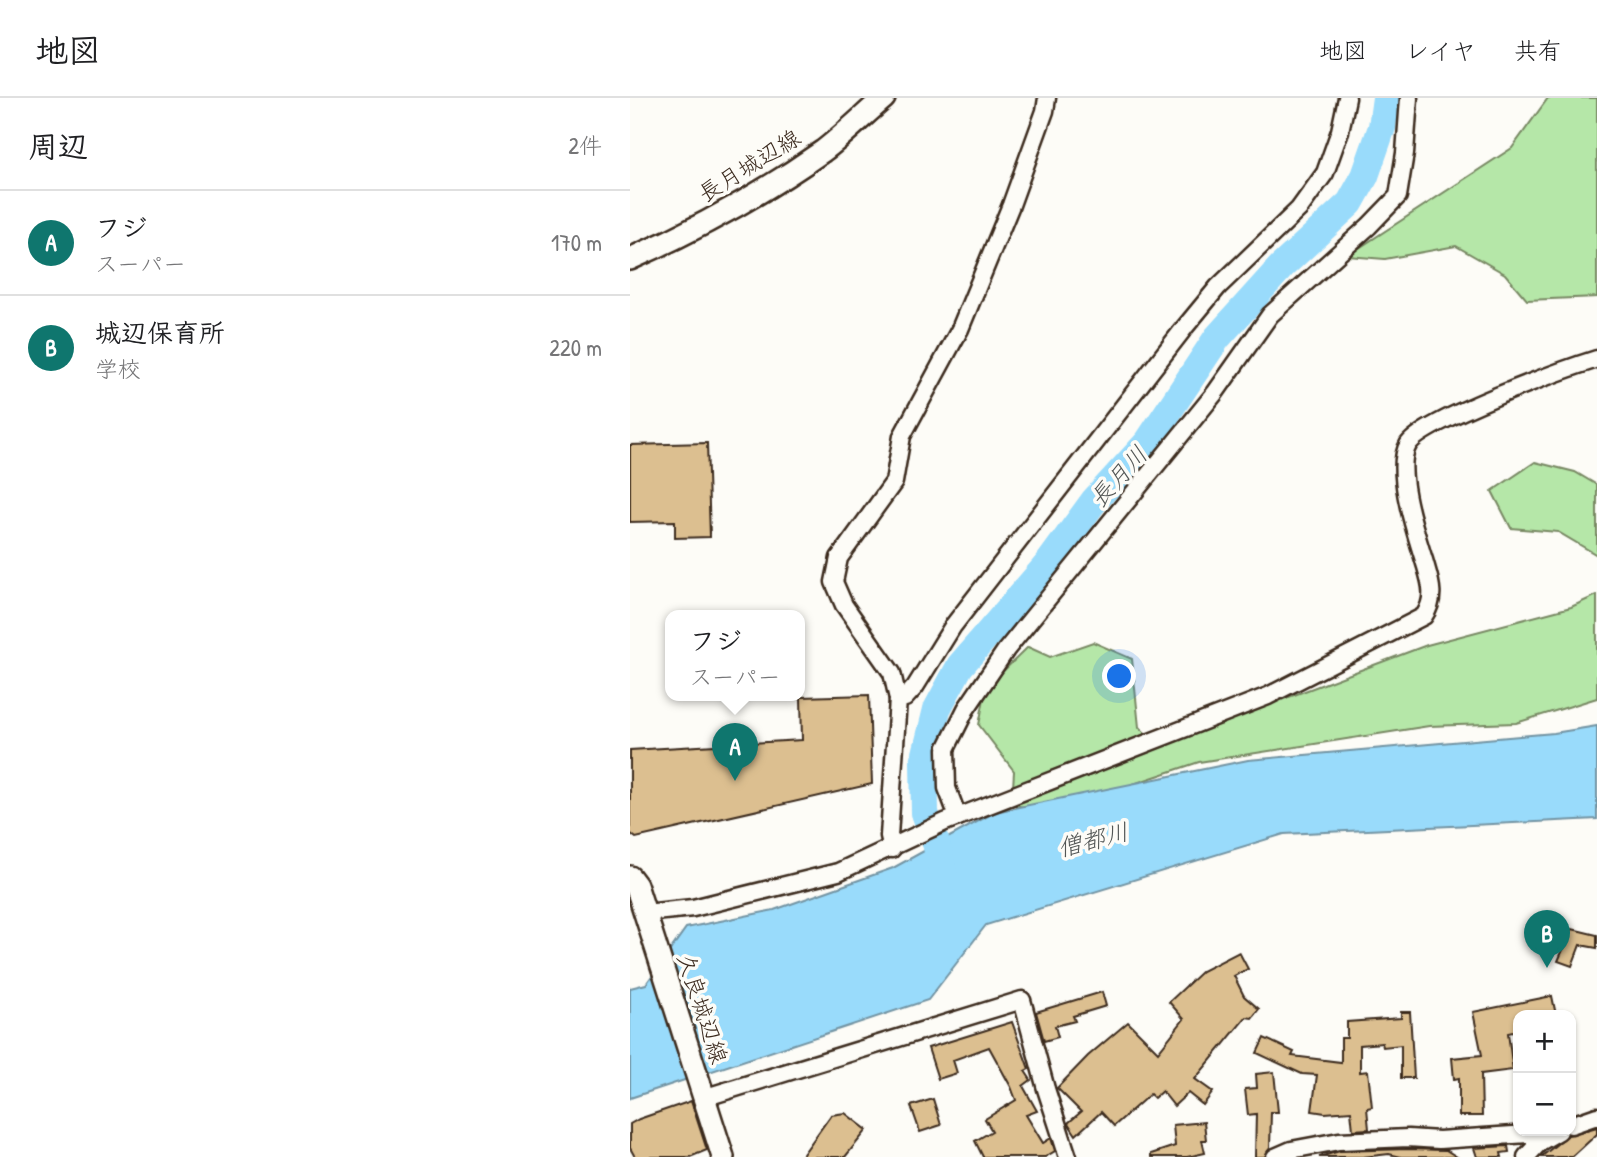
<!DOCTYPE html>
<html lang="ja">
<meta charset="utf-8">
<style>
:root{--surface:#fff;--page:#f6f6f6;--text:#202124;--muted:#757577;--line:#e0e0e0;--accent:#0f766e}
body{margin:0;font-family:"Patrick Hand","Klee One",sans-serif;background:var(--page);color:var(--text)}
.controls{position:absolute;right:21px;bottom:21px;display:grid;overflow:hidden;border-radius:14px;box-shadow:0 2px 5px #0004}
.controls button{width:63px;height:63px;display:grid;place-items:center;padding:0;border:0;border-bottom:2px solid var(--line);background:var(--surface);color:var(--text);font:35px sans-serif}
.you{position:absolute;left:490px;top:579px;width:24px;height:24px;margin:-18px;border:5px solid #fff;border-radius:50%;background:#1a73e8;box-shadow:0 0 0 10px #1a73e833}
.badge{display:grid;place-items:center;width:46px;height:46px;border-radius:50%;background:var(--accent);color:#fff;font-size:23px;font-weight:700}
.pin{position:absolute;translate:-50% -58px;filter:drop-shadow(0 2px 4px #0008)}
.pin::after{content:'';position:absolute;top:37px;width:24px;height:21px;background:inherit;clip-path:polygon(0 0,100% 0,50% 100%)}
.popup{position:absolute;left:35px;top:512px;width:140px;height:91px;box-sizing:border-box;display:grid;place-content:center;border-radius:14px;background:var(--surface);filter:drop-shadow(0 2px 5px #0005);font-size:23px;white-space:nowrap;color:var(--muted)}
.popup b{font-size:26px;color:var(--text)}
.popup::after{content:'';position:absolute;left:50%;top:100%;margin-left:-14px;border:14px solid transparent;border-top-color:var(--surface)}
.list{margin:0;padding:0;list-style:none}
h2{display:flex;justify-content:space-between;align-items:center;height:91px;margin:0;padding:0 28px;font-size:30px}
h2 small{font-size:23px;font-weight:400;color:var(--muted)}
.list li{display:grid;grid-template-columns:46px 1fr auto;gap:21px;align-items:center;box-sizing:border-box;height:105px;padding:0 28px;border-top:2px solid var(--line)}
.list b{display:block;font-size:26px;white-space:nowrap}
.list p{margin:0;font-size:23px;white-space:nowrap;color:var(--muted)}
.list em{font-size:23px;font-style:normal;color:var(--muted)}
.map{position:relative;flex:none;width:967px;height:1059px;overflow:hidden}
header{display:flex;align-items:center;gap:42px;box-sizing:border-box;height:98px;padding:0 35px;background:var(--surface);border-bottom:2px solid var(--line)}
header strong{font-size:33px}
nav{display:flex;gap:38px;margin-inline-start:auto;font-size:24px}
main{display:flex}
aside{flex:1;background:var(--surface)}
.map>svg:first-child{display:block}
.green{fill:#b5e7a8;stroke:#788863;stroke-width:2}
.water{fill:#99dbfb;stroke:#7394a3;stroke-width:2}
.lines{fill:none;stroke-linecap:round;stroke-linejoin:round}
.river{stroke:#99dbfb;stroke-width:28}
.building{fill:#dcbf90;stroke:#3b2a1e;stroke-width:2}
.minor-casing{stroke:#3b2a1e;stroke-width:21}
.secondary-casing{stroke:#3b2a1e;stroke-width:26}
.minor{stroke:#fdfcf7;stroke-width:16}
.secondary{stroke:#fdfcf7;stroke-width:21}
.labels{text-anchor:middle;dominant-baseline:central;stroke-width:7;stroke-linejoin:round;paint-order:stroke}
.street-label{font-size:23px;fill:#3b2a1e;stroke:#fdfcf7}
.water-label{font-size:24px;font-style:italic;fill:#525655;stroke:#fdfcf7}
</style>
<header>
<strong>地図</strong>
<nav><a>地図</a><a>レイヤ</a><a>共有</a></nav>
</header>
<main>
<aside>
<h2>周辺<small>2件</small></h2>
<ul class="list">
<li><span class="badge">A</span><div><b>フジ</b><p>スーパー</p></div><em>170 m</em></li>
<li><span class="badge">B</span><div><b>城辺保育所</b><p>学校</p></div><em>220 m</em></li>
</ul>
</aside>
<div class="map">
<svg width="967" height="1059" viewBox="0 0 967 1059">
<rect width="100%" height="100%" fill="#fdfcf7"/>
<filter id="ink" filterUnits="userSpaceOnUse"><feTurbulence type="fractalNoise" baseFrequency=".0143" numOctaves="2"/><feDisplacementMap in="SourceGraphic" scale="14" xChannelSelector="R" yChannelSelector="G"/><feConvolveMatrix kernelMatrix="1 2 1 2 8 2 1 2 1" color-interpolation-filters="sRGB"/></filter>
<g filter="url(#ink)">
<g class="green">
<polygon points="918,0 967,0 967,199 897,202 875,176 826,148 755,161 717,158 882,50"/>
<polygon points="905,364 945,374 967,387 967,457 928,434 881,430 862,393"/>
<polygon points="967,497 967,600 886,625 799,628 569,664 443,706 403,710 382,707 384,673 349,627 356,590 398,549 420,559 463,544 502,561 509,629 529,648 797,547 941,509"/>
</g>
<polygon class="water" points="967,628 967,721 654,736 356,827 298,902 0,1000 0,890 16,886 56,830 144,812 263,770 365,714 618,662 924,635"/>
<g class="lines">
<polyline class="river" points="315,782 306,745 295,715 294,664 307,611 330,568 418,466 464,403 518,344 587,240 652,168 720,105 735,78 752,29 756,0"/>
</g>
<g class="building">
<polygon points="77,345 80,439 45,440 45,423 0,424 0,347"/>
<polygon points="239,597 242,686 6,740 0,735 0,652 172,642 171,599"/>
<polygon points="942,831 967,837 967,850 950,847 942,868 928,863"/>
<polygon points="609,854 618,871 604,878 614,898 629,911 622,920 616,919 565,981 583,994 573,1007 558,995 544,1008 532,993 524,1000 520,996 484,1028 471,1014 446,1037 438,1025 451,1014 427,990 458,958 498,924 528,954 554,921 539,904 572,873"/>
<polygon points="472,894 476,908 443,918 445,923 425,928 428,939 414,943 406,914"/>
<polygon points="922,898 926,917 888,917 888,933 878,935 883,972 851,976 852,1018 829,1018 829,980 824,981 822,960 852,957 843,914"/>
<polygon points="771,914 780,914 784,980 771,980 771,947 753,949 752,945 730,947 730,974 738,973 742,1009 737,1010 739,1031 723,1032 721,1013 695,1015 682,1013 687,977 672,976 627,955 634,940 664,954 662,958 711,964 711,940 717,940 717,924 771,920"/>
<polygon points="382,924 399,971 395,973 401,982 393,988 407,1013 396,1017 413,1045 421,1040 425,1053 415,1059 353,1059 345,1043 362,1033 355,1021 386,1002 381,989 359,949 323,962 327,975 308,981 298,950"/>
<polygon points="644,974 648,1014 641,1014 640,1050 635,1059 625,1059 626,1016 618,1017 615,991 627,990 626,976"/>
<polygon points="303,1001 311,1027 290,1034 281,1008"/>
<polygon points="61,1003 77,1052 60,1059 5,1059 0,1050 0,1026 9,1021"/>
<polygon points="215,1015 237,1032 215,1059 171,1059 201,1017"/>
<polygon points="574,1024 576,1042 572,1042 575,1055 557,1059 521,1059 521,1056 545,1048 543,1027"/>
<polygon points="967,1029 967,1036 942,1059 911,1059 938,1037"/>
<polygon points="878,1048 879,1054 871,1055 872,1059 847,1059 844,1050"/>
<polygon points="778,1051 816,1052 827,1059 771,1059 759,1056 733,1059 689,1059 710,1053"/>
</g>
<g class="lines">
<g class="minor-casing">
<g id="minor">
<polyline points="268,601 275,600 285,589 323,528 555,229 588,189 669,111 695,75 710,33 717,0"/>
<polyline points="328,719 317,690 316,651 336,611 376,552 585,295 640,217 739,128 768,98 775,55 779,0"/>
<polyline points="262,751 259,738 268,601 262,575 214,507 204,484 209,460 264,384 272,338 330,231 381,107 415,13 417,0"/>
<path d="M15 815 63 810 208 774 315 724 638 598 794 518C807 499 800 483 794 462 786 436 764 371 778 347 791 323 935 271 967 261"/>
<polyline points="73,1000 392,902 416,991 438,1059"/>
<polyline points="941,1027 967,1018"/>
<polyline points="645,1059 661,1052 709,1043 778,1040 809,1042 898,1036 910,1044"/>
<polyline points="896,1059 910,1044 929,1033"/>
</g>
</g>
<g class="secondary-casing">
<g id="secondary">
<path d="M0 161C68 131 132 96 193 53 214 37 234 17 254 0"/>
<polyline points="0,779 6,787 15,815 93,1059"/>
</g>
</g>
<use href="#minor" class="minor"/>
<use href="#secondary" class="secondary"/>
</g>
</g>
<g class="labels">
<g class="street-label">
<text transform="translate(119 67) rotate(-32)">長月城辺線</text>
<text transform="translate(73 910) rotate(72)">久良城辺線</text>
</g>
<g class="water-label">
<text transform="translate(488 378) rotate(-48)">長月川</text>
<text transform="translate(463 741) rotate(-14)">僧都川</text>
</g>
</g>
</svg>
<div class="controls">
<button>+</button>
<button>−</button>
</div>
<div class="you"></div>
<div class="pin badge" style="left:105px;top:683px">A</div>
<div class="popup"><b>フジ</b>スーパー</div>
<div class="pin badge" style="left:917px;top:870px">B</div>
</div>
</main>
